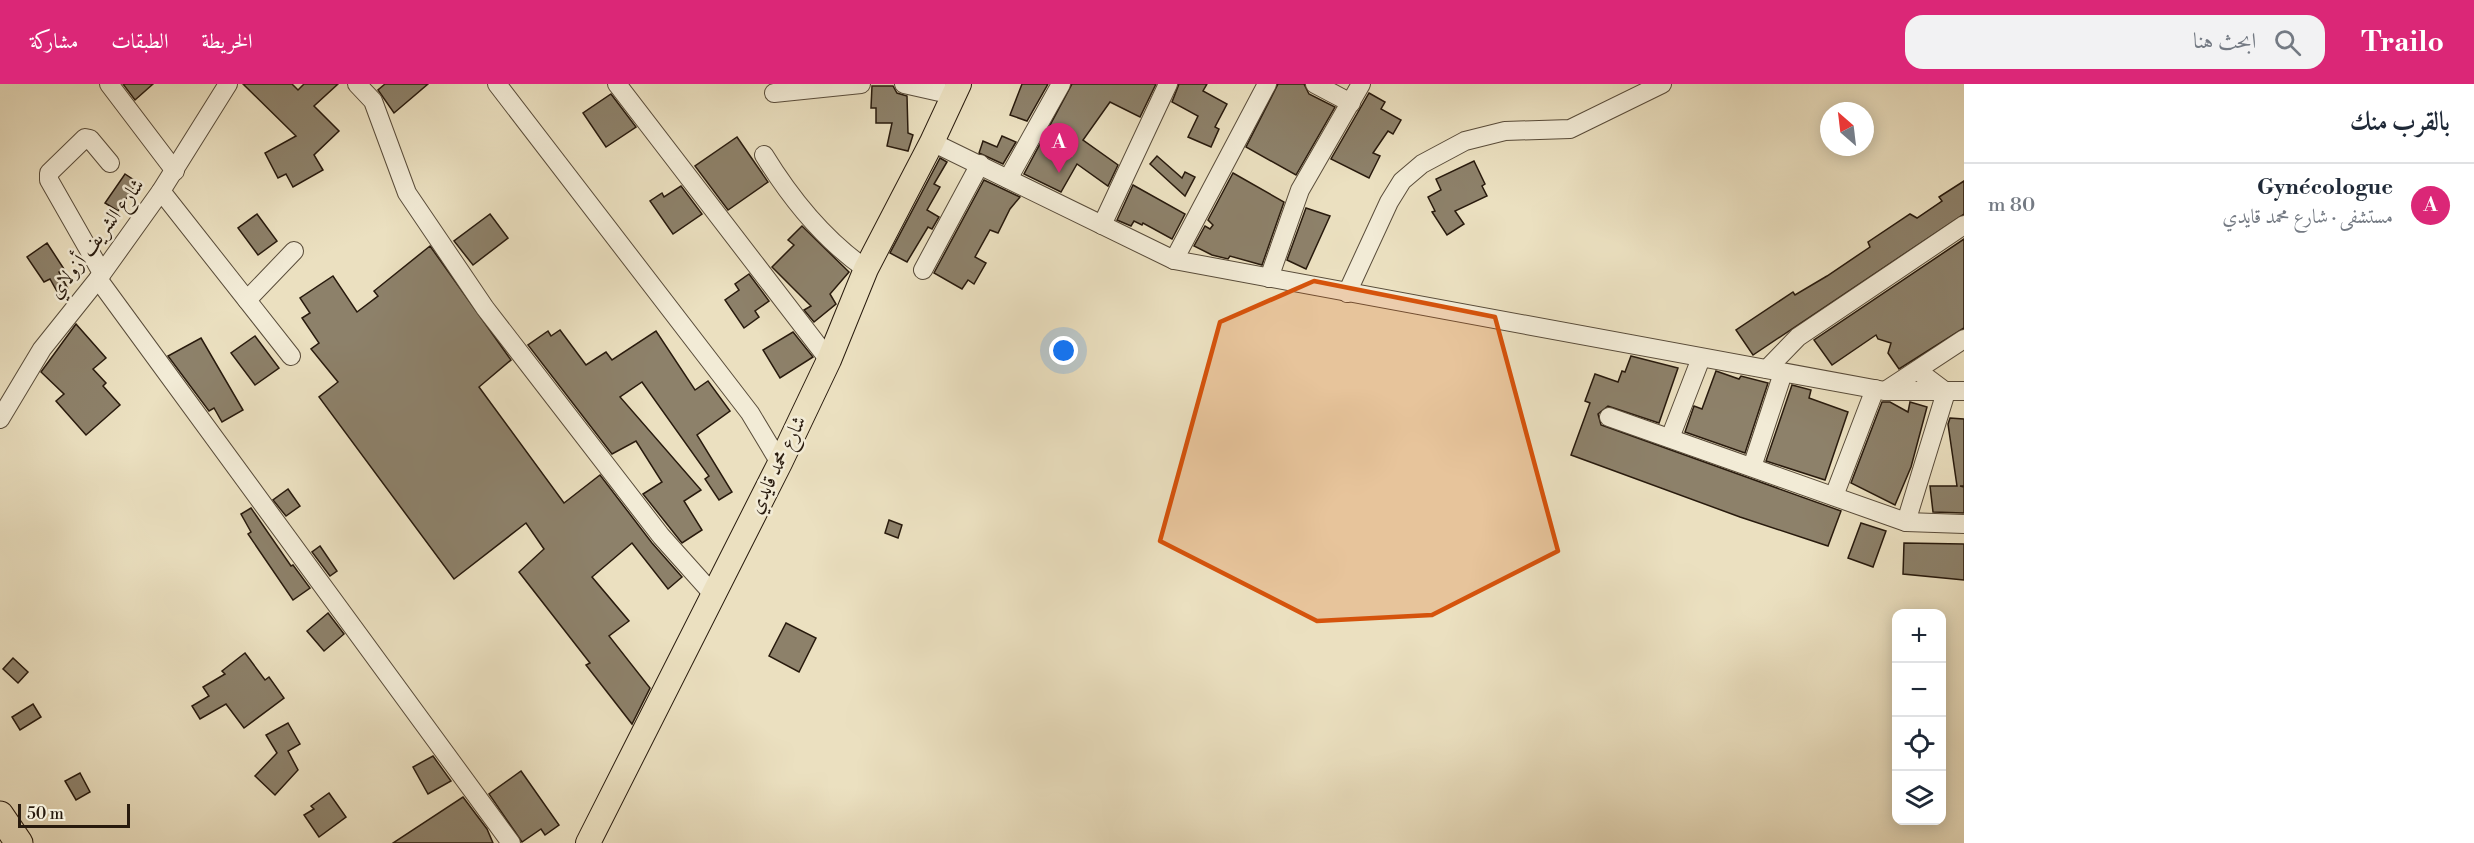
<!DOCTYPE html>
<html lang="ar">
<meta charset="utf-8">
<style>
:root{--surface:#fff;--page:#f2f2f3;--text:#1f2937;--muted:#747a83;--line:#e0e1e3;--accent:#db2777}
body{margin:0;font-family:"Libre Bodoni",Amiri,serif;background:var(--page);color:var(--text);direction:rtl}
.controls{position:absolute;right:18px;bottom:18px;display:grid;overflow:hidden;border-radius:12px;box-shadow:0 3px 15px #0003}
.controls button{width:54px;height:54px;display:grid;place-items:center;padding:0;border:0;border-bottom:2px solid var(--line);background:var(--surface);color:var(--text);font:30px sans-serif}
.compass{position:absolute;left:1820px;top:18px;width:54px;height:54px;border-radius:50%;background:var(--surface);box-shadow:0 3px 15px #0003;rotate:332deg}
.scale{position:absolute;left:18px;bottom:15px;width:112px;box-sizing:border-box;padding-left:6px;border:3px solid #281a0d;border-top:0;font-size:16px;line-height:21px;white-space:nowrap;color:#281a0d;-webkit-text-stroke:4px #f2ebd6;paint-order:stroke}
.you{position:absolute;left:1064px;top:267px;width:21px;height:21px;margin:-15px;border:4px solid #fff;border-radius:50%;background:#1a73e8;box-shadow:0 0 0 9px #1a73e833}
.badge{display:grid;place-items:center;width:39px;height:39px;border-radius:50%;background:var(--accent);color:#fff;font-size:20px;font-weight:700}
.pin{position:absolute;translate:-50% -50px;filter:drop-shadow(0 2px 3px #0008)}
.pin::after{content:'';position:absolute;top:32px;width:21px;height:18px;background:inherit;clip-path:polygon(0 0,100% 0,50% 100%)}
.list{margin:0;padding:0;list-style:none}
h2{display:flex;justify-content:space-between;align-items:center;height:78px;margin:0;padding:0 24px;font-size:26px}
h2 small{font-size:20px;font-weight:400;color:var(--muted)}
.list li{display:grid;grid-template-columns:39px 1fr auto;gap:18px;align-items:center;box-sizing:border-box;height:84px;padding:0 24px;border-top:2px solid var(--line)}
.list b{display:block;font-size:22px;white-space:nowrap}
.list p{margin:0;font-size:20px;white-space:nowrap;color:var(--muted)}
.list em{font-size:20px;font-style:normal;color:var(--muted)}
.icon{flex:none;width:33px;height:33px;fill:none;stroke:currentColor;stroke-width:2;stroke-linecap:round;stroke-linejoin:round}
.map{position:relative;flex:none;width:1964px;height:759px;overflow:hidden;direction:ltr}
header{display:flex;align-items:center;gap:36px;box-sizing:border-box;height:84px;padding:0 30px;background:var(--accent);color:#fff}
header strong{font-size:28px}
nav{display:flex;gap:33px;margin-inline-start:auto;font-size:21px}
.search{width:420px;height:54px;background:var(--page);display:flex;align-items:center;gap:15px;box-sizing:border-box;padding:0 21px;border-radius:18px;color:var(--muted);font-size:22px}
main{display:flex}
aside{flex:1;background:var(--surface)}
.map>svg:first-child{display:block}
.building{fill:#8d816a;stroke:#281a0d;stroke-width:1.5}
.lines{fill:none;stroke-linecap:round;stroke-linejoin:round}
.minor-casing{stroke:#594c3a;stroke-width:20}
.major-casing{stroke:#281a0d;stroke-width:26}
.highway-casing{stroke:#281a0d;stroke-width:29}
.minor{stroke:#f2ebd6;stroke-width:18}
.major{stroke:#ebe0c0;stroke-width:24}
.highway{stroke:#ebe0c0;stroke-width:27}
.marked{fill:#d5530c;fill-opacity:0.2;stroke:#d5530c;stroke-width:4.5;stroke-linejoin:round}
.labels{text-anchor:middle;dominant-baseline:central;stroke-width:5;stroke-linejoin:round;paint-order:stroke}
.street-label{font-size:20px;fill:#281a0d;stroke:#f2ebd6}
</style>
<header>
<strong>Trailo</strong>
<div class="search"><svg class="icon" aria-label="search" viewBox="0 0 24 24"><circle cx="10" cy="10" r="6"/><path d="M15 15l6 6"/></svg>ابحث هنا</div>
<nav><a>الخريطة</a><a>الطبقات</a><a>مشاركة</a></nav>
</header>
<main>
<aside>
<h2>بالقرب منك<small></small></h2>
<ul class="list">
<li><span class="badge">A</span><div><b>Gynécologue</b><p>مستشفى · شارع محمد قايدي</p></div><em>80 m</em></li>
</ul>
</aside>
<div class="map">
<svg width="1964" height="759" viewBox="0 0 1964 759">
<rect width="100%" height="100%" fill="#ebe0c0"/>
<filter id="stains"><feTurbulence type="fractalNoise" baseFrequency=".00333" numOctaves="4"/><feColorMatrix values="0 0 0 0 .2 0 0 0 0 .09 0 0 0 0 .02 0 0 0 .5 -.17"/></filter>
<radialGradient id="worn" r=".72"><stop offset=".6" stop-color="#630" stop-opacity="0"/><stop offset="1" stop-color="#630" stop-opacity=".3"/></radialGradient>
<g class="building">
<polygon points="123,0 153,0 135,16"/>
<polygon points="243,0 292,0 298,6 304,0 338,0 314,22 339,47 314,71 323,86 293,103 286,90 278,94 265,69 296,52"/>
<polygon points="385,0 428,0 394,29 378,6"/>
<polygon points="1022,0 1048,0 1027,37 1010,31"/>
<polygon points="1072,0 1156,0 1140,33 1110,18 1083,56 1118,81 1108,102 1077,80 1061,108 1024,90"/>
<polygon points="1179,0 1207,0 1203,7 1227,20 1215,43 1219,45 1211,63 1188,53 1198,32 1172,18"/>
<polygon points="1278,0 1304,0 1309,10 1335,23 1296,91 1246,63"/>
<polygon points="872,2 893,2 897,9 907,12 908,49 913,51 908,67 887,62 892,39 876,39 876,24 871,24"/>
<polygon points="1369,9 1385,18 1381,25 1401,36 1393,50 1388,47 1373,69 1380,72 1369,94 1331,75"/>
<polygon points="611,10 636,43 606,63 583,29"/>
<polygon points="1002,52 1016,58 1003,80 979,69 983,57 997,63"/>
<polygon points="737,53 768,98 728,126 695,82"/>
<polygon points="1157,72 1182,94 1185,88 1195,93 1185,112 1150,80"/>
<polygon points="940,74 947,78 934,100 940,103 927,126 939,133 932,145 928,143 907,178 890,169"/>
<polygon points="1474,77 1485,100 1482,102 1487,112 1455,127 1464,140 1447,151 1432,128 1435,127 1428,113 1441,106 1436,95"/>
<polygon points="1233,89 1284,118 1262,181 1230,172 1228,175 1212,171 1194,162 1205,142 1210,145 1213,141 1208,136"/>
<polygon points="125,90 137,98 118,127 105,119"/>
<polygon points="984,96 1020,113 1010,125 998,149 990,146 975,173 986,179 974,200 968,196 962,205 934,189"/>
<polygon points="1964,97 1964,130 1753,271 1736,246 1793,208 1795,211 1827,192 1870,163 1868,158 1910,130 1917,134 1942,117 1939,113"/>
<polygon points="1133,101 1185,130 1172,155 1143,139 1142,141 1134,137 1131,142 1117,136"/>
<polygon points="681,102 702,130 673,150 650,117 662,109 664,113"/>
<polygon points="1306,124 1330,132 1306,185 1287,176"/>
<polygon points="257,130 277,157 258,171 238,144"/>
<polygon points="490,130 508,154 473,181 454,157"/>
<polygon points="802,142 849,188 830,210 836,220 814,238 804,226 811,222 772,183 794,161 788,156"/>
<polygon points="1964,155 1964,244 1899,285 1888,269 1891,259 1878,255 1876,251 1832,281 1814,256"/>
<polygon points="47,159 64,185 59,188 68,205 59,211 50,195 44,198 27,173"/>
<polygon points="430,162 511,276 479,303 564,419 600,391 652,459 682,493 668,505 632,459 592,493 629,537 609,552 650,604 632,640 586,581 590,579 519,488 544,465 526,439 454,495 319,313 338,298 311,265 319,259 302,234 310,229 300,214 333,192 357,228 378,212 374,207"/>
<polygon points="749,190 769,217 755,227 759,233 744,244 725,216 739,206 735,200"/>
<polygon points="76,240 106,274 93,285 106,299 103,302 120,321 86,351 56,317 64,310 41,288"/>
<polygon points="560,246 586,281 606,268 612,276 656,247 695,306 708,297 730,327 697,351 732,408 719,416 705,395 709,392 642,298 620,313 701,406 684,417 702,446 682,459 643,410 662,398 636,357 612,370 528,261 548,247 551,252"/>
<polygon points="793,248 813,273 780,294 763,266"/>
<polygon points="255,252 279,284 255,301 231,269"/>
<polygon points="201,254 243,326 222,338 214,324 209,327 168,272"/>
<polygon points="1631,272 1678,284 1659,339 1608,322 1598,330 1601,341 1841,427 1828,462 1740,433 1571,371 1590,319 1585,317 1595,290 1618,298 1622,287 1625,288"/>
<polygon points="1716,287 1739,295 1741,292 1768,299 1745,369 1685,348 1694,322 1702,325"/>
<polygon points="1792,301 1811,306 1809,314 1848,328 1825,396 1766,377"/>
<polygon points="1882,318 1890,318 1908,328 1910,318 1927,323 1911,383 1895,421 1851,399"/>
<polygon points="1950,334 1964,335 1964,402 1960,402 1964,403 1964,429 1933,428 1930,402 1957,402 1948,340"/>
<polygon points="288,405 300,422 286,432 273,416"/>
<polygon points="251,424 291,482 293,481 310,504 293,516 248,450 251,448 241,430"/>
<polygon points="889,436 902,441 898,454 885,449"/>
<polygon points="1861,439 1886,447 1873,483 1848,474"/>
<polygon points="1904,459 1964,460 1964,496 1903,490"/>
<polygon points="320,462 337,487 330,492 312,468"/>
<polygon points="328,529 344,550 324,567 307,547"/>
<polygon points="786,539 816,554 799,588 769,572"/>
<polygon points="245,569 265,596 269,593 284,614 244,644 226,620 200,635 192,622 209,612 203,603 225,590 222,587"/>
<polygon points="13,574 28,588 18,599 3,585"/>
<polygon points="33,620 41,633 20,646 12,633"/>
<polygon points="288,639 300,660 288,667 298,686 275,711 255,692 277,669 266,651"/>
<polygon points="433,672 451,697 428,710 413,683"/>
<polygon points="521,687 559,741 545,751 541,745 522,758 489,710"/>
<polygon points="80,689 90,708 76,716 65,697"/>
<polygon points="329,709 346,733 319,753 304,731 314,725 311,722"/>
<polygon points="463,713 487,745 493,759 393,759"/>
</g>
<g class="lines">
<g class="minor-casing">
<g id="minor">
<polyline points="109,0 175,87"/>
<polyline points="357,0 373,17 407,109 485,224 661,452 712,509"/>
<polyline points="497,0 750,329 780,379"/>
<polyline points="617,0 829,276"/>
<polyline points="904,0 953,11"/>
<polyline points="1315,0 1351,19"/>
<polyline points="774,9 861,0"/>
<polyline points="932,58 1174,176 1885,307 1964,307"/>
<path d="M764 71C791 115 823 155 866 185"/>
<polyline points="1008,95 1061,0"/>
<polyline points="161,107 291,272"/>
<polyline points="1102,141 1168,0"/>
<polyline points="1174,176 1267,0"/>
<polyline points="923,186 980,80"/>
<polyline points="102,189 49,96 49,89 85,54 90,55 110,79"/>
<polyline points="1269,194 1300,106 1361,0"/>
<polyline points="98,195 511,759"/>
<polyline points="1347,209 1389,118 1402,97 1422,80 1465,57 1505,47 1570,45 1662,0"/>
<polyline points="247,216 294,167"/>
<polyline points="1767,285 1798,253 1964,141"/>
<polyline points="1885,307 1964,255"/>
<polyline points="1609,333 1906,438 1946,308 1918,287"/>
<polyline points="0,335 42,265 98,195 161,107 228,0"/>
<polyline points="1670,354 1701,274"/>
<polyline points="1752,383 1783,289"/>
<polyline points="1834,412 1875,305"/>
<polyline points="1906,438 1964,440"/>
</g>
</g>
<g class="major-casing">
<polyline id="major" points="588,759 780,379 829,276 866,185 932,58 959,0"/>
</g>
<g class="highway-casing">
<polyline id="highway" points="0,731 19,759"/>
</g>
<use href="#minor" class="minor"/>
<use href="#major" class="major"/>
<use href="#highway" class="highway"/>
</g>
<path class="marked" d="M1314 197 1495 233 1558 467 1432 531 1317 537 1160 457 1220 238Z"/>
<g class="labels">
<g class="street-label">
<text transform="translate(97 155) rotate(-53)">شارع الشريف أزولاي</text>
<text transform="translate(778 381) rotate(-64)">شارع محمد قايدي</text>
</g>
</g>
<rect width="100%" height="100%" filter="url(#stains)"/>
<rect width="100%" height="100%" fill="url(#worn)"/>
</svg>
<div class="controls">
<button>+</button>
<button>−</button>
<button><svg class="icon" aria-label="locate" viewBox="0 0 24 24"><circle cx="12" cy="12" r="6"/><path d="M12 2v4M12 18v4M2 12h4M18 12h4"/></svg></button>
<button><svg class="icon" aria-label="layers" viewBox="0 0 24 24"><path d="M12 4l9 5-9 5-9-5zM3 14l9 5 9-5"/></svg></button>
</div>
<svg class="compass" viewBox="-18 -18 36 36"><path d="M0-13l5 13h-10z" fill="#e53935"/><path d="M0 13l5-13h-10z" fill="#747a83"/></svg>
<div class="scale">50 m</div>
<div class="you"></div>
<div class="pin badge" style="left:1059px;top:89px">A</div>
</div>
</main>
